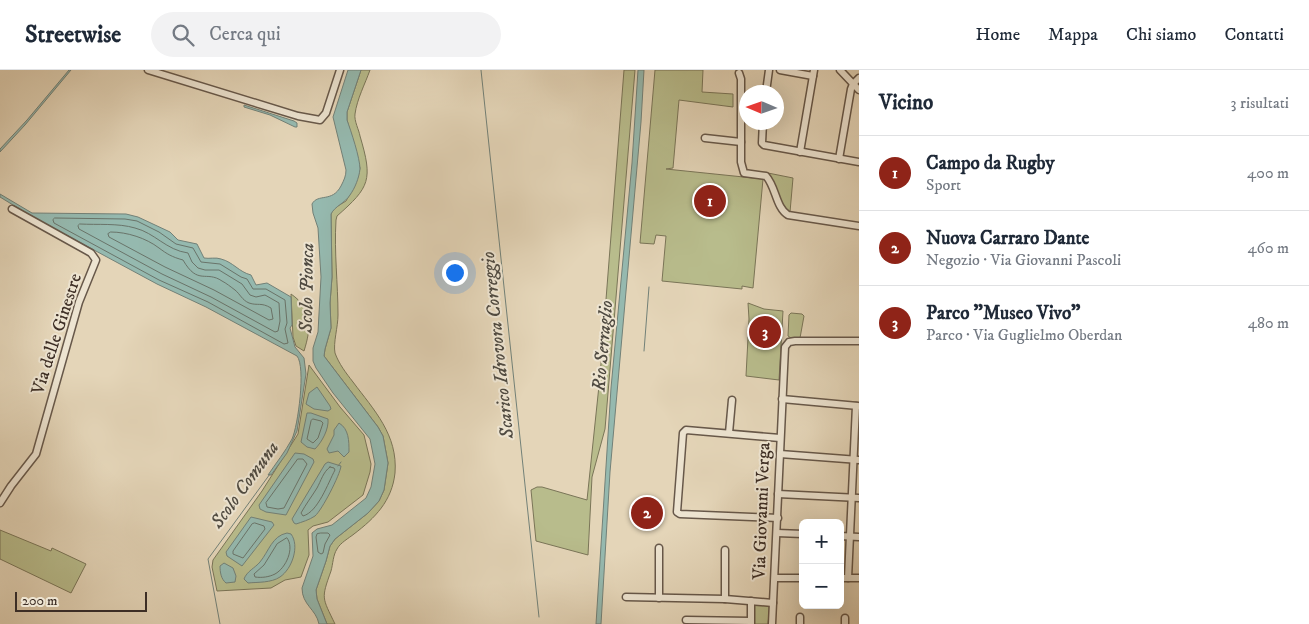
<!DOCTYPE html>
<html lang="it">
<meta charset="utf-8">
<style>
:root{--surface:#fff;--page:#f2f2f3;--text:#1f2937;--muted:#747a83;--line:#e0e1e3;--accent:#8f2418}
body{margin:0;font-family:"IM FELL DW Pica",serif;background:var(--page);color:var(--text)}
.controls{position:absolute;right:15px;bottom:15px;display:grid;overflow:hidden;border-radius:8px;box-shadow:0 5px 20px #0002}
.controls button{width:45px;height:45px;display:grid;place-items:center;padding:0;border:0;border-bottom:1px solid var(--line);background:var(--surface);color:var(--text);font:25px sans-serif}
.compass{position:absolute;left:739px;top:15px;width:45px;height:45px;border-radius:50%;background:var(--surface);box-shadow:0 5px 20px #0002;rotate:272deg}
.scale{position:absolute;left:15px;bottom:12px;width:132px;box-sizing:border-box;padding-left:5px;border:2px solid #3d2e25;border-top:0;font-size:14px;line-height:18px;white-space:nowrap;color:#3d2e25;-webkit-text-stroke:4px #ede4d1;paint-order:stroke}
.you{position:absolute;left:454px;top:202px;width:18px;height:18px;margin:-12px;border:4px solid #fff;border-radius:50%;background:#1a73e8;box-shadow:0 0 0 8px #1a73e833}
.badge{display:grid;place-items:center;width:32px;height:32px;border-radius:50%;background:var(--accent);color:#fff;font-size:16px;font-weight:700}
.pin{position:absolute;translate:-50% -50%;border:2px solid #fff;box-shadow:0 1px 5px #0006}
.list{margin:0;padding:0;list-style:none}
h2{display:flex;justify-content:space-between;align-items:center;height:65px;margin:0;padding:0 20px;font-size:21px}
h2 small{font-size:16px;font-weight:400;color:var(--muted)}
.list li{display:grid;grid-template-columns:32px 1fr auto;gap:15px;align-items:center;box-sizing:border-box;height:75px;padding:0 20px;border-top:1px solid var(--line)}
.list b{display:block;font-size:19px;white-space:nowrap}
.list p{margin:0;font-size:16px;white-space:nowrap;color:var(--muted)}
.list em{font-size:16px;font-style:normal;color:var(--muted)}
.icon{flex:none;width:28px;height:28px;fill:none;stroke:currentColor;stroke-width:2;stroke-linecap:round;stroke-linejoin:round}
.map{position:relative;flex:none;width:859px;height:554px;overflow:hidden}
header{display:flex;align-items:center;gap:30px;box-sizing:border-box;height:70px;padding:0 25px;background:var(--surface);border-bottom:1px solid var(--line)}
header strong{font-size:24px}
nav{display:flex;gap:28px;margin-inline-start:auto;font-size:18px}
.search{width:350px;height:45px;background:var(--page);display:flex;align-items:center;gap:12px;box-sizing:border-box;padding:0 18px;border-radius:28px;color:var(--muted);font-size:19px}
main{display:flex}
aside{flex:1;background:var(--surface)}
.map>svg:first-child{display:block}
.green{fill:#b8bc8c;stroke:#7a7558}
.water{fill:#95b9af;stroke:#728178}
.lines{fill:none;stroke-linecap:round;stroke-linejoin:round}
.shore{stroke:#69746a;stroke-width:1}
.stream{stroke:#728178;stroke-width:1}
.minor-casing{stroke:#67584a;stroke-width:9}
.minor{stroke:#ede4d1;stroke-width:6}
.labels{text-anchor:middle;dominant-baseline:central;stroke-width:4;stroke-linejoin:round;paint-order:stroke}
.street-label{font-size:18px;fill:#3d2e25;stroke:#ede4d1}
.water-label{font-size:19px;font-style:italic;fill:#4f4a41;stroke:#ede4d1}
</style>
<header>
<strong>Streetwise</strong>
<div class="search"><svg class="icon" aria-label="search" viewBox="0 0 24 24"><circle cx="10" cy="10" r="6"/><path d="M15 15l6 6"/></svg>Cerca qui</div>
<nav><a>Home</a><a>Mappa</a><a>Chi siamo</a><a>Contatti</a></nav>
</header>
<main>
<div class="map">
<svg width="859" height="554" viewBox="0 0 859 554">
<rect width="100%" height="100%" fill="#e4d5b8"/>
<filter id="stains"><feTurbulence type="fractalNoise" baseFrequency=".004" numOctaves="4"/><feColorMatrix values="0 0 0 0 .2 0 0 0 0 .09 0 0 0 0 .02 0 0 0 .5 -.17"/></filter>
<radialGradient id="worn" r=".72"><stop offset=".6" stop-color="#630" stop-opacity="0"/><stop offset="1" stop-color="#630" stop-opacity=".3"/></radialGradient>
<g class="green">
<path d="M361 0H370C365 14 357 29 355 44 354 51 359 60 360 66 373 110 370 117 337 146L336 150C334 183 338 213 338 245 338 257 333 273 335 283 339 294 346 303 353 312 374 340 398 365 395 403 392 431 375 448 354 464 349 468 340 473 337 479 333 485 333 494 331 501 321 529 322 527 335 554H327L317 529 316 520 326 491 330 476 335 469 368 443 379 431 384 420 388 393 383 366 378 357 324 286 325 279 331 258 330 233 332 207 331 144 333 139 346 131 350 124 358 107 360 98 347 50V42Z"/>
<polygon points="624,0 635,0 633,24 605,359 592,407 588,485 536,471 531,420 537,417 542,417 587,430 600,306"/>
<polygon points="655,0 703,0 702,22 733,24 733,37 679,30 673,98 666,99 763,109 753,218 742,216 742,219 662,211 666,166 656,165 654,174 640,173"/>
<path d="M768 103 793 108 790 142C779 137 777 112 768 103Z"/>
<path d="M291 224C313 239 311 259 304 281L296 276 293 267Z"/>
<polygon points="748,233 764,239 783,241 779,310 746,306 749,249"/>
<polygon points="791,243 802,244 804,246 800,268 791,268 788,266 789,245"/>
<polygon points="309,295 340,337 364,365 371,394 370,402 363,425 328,452 313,456 308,460 309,485 301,507 285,510 271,518 217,521 212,497 213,490 262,421 298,364"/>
<polygon points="0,460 51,481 52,478 86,494 71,523 0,489"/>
<polygon points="754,535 770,535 768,554 754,554 753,537"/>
</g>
<g class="water">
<polygon points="69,0 71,0 25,55 0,82 0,79 27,50"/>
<path d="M348 0H361L347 42V50C351 61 360 88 360 99 359 108 355 118 350 125 345 133 335 136 331 144L332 207 330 233 331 258 325 279 324 286 378 357 383 366 388 393 384 420 379 431 368 443 335 469 330 476 326 491 316 520 317 529 327 554H319C316 539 302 535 302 518L313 486 312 463 317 459 332 455 366 428 371 417 375 394 370 369 333 323 316 298 313 291V278L318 262 321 207 318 158 313 143 312 134C318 123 332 133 341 116 344 110 346 106 346 100L333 47Z"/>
<polygon points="638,0 644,0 641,52 610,402 601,554 596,554 611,318 632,93"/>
<polygon points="244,35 294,51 297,53 297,57 295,57 270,45 244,37"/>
<path d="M0 124 32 143 126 144 138 147 170 162 178 170 197 174 204 188C209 189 216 187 221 189 233 192 239 202 251 205L256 215 267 213 291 227 292 255 290 258 295 277 304 288 306 304 297 361 287 383 271 405H268C276 393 285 382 292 369 298 356 306 297 297 286L206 237 157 214 31 146 0 127Z"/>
<polygon points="317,317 330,336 331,339 328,341 314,339 306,334 309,323"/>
<path d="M307 343H311L328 349C329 359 322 372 315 379L307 377 301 372Z"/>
<path d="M339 353C349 359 349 371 349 382L344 387 338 381 329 383 327 379 334 365V360Z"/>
<polygon points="295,383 304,384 313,389 314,392 286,445 266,442 260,439 259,435"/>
<path d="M328 392 341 396C340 405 322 440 315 446 309 450 302 452 296 454L294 453 292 449 325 394Z"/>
<polygon points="251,447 272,452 274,455 242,496 227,486 226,482"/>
<path d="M287 463 291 464C300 476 292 499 280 507 271 513 258 512 248 513L244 509C247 501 255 498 260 492 269 481 272 466 287 463Z"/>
<path d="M224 493 233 498 236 506 235 512 226 513C221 509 220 502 220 496Z"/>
</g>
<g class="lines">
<g class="shore">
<polygon points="55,148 125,149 137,151 159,162 176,174 193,178 201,192 220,194 241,207 247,209 253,219 266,219 285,230 287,253 285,259 288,273 284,274 208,232 159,210 54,153 53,150"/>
<path d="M80 154C98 155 118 153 135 158 155 163 166 180 188 183L192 192 198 198 205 200H219L242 214 250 225 256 227 265 225 279 233 280 251 278 261 275 262 211 227 162 204 79 159 78 156Z"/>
<path d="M111 162C127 162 146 168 159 178 167 184 172 187 183 190 198 216 206 200 222 211 226 213 231 217 235 220 240 224 242 230 249 233 258 236 261 232 271 238L273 249 269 250 214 220 165 197 109 167 108 164Z"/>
<polygon points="313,349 321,351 323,353 318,368 313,373 307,369 311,351"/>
<polygon points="298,389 303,389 307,394 284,438 278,439 267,437 266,433"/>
<path d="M330 397 334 398 335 400C328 413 318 442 303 446L301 443C306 434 312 426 317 418 321 411 323 402 330 397Z"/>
<polygon points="255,453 264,456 265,459 243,488 233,484 233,481 252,454"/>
<polygon points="321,463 328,463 330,465 325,474 323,483 321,484 318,482 316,467 317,464"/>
<path d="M287 468C295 478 286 498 275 504 269 507 262 508 255 507L254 504 264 495 277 474Z"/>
</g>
<g class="stream">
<polyline points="481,0 539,547"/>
<polyline points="644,281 649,217"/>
<polyline points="338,396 341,392"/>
<polyline points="220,554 208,489 270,404"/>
</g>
<g class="minor-casing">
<g id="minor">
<polyline points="148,0 298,46 320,50 326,43 340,0"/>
<polyline points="780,0 813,6"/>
<polyline points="840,0 859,20"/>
<path d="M739 3 741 9V92L744 103 766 106C776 117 776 138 788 145L859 156"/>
<polyline points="766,22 769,0"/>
<polyline points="763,52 762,73 764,75 859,92"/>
<polyline points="705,68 741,72"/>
<polyline points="800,82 814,0"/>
<polyline points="839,89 851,19 853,14 859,8"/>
<polyline points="782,329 858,336"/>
<polyline points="729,363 732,330"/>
<polyline points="780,384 859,390"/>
<polyline points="778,424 859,428"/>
<polyline points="0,433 11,416 36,384 79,232 96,190 91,183 12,139"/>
<polyline points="778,448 680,444 677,442 683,363 686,360 780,368"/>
<polyline points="777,463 803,464"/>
<polyline points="840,466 859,467"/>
<polyline points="659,478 659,528"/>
<polyline points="725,480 725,529"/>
<polyline points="775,508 803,508"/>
<polyline points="840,508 859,508"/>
<polyline points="848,508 856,336"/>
<polyline points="626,527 725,529 773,533"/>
<polyline points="686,550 750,551"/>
<polyline points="751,554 751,531"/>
<polyline points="772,554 785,277 789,272 795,271 859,271"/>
<polyline points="800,554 800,547"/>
<polyline points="845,554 845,548"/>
</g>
</g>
<use href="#minor" class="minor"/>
</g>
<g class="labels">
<g class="street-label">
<text transform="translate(57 264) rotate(-72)">Via delle Ginestre</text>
<text transform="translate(762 441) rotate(-88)">Via Giovanni Verga</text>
</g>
<g class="water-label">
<text transform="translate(307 218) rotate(-89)">Scolo Pionca</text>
<text transform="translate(498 275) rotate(-96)">Scarico Idrovora Correggio</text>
<text transform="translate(603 276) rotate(-85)">Rio Serraglio</text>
<text transform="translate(245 415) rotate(-54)">Scolo Comuna</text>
</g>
</g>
<rect width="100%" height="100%" filter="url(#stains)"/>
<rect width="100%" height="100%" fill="url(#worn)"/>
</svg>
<div class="controls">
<button>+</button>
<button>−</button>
</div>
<svg class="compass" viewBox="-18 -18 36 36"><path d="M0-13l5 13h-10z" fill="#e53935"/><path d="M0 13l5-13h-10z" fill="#747a83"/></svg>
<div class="scale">200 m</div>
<div class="you"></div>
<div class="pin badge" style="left:710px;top:131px">1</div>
<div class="pin badge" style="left:647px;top:443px">2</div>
<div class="pin badge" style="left:765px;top:262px">3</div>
</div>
<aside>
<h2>Vicino<small>3 risultati</small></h2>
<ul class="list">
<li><span class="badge">1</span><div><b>Campo da Rugby</b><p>Sport</p></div><em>400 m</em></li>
<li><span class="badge">2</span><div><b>Nuova Carraro Dante</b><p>Negozio · Via Giovanni Pascoli</p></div><em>460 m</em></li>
<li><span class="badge">3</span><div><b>Parco &quot;Museo Vivo&quot;</b><p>Parco · Via Guglielmo Oberdan</p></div><em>480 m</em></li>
</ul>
</aside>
</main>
